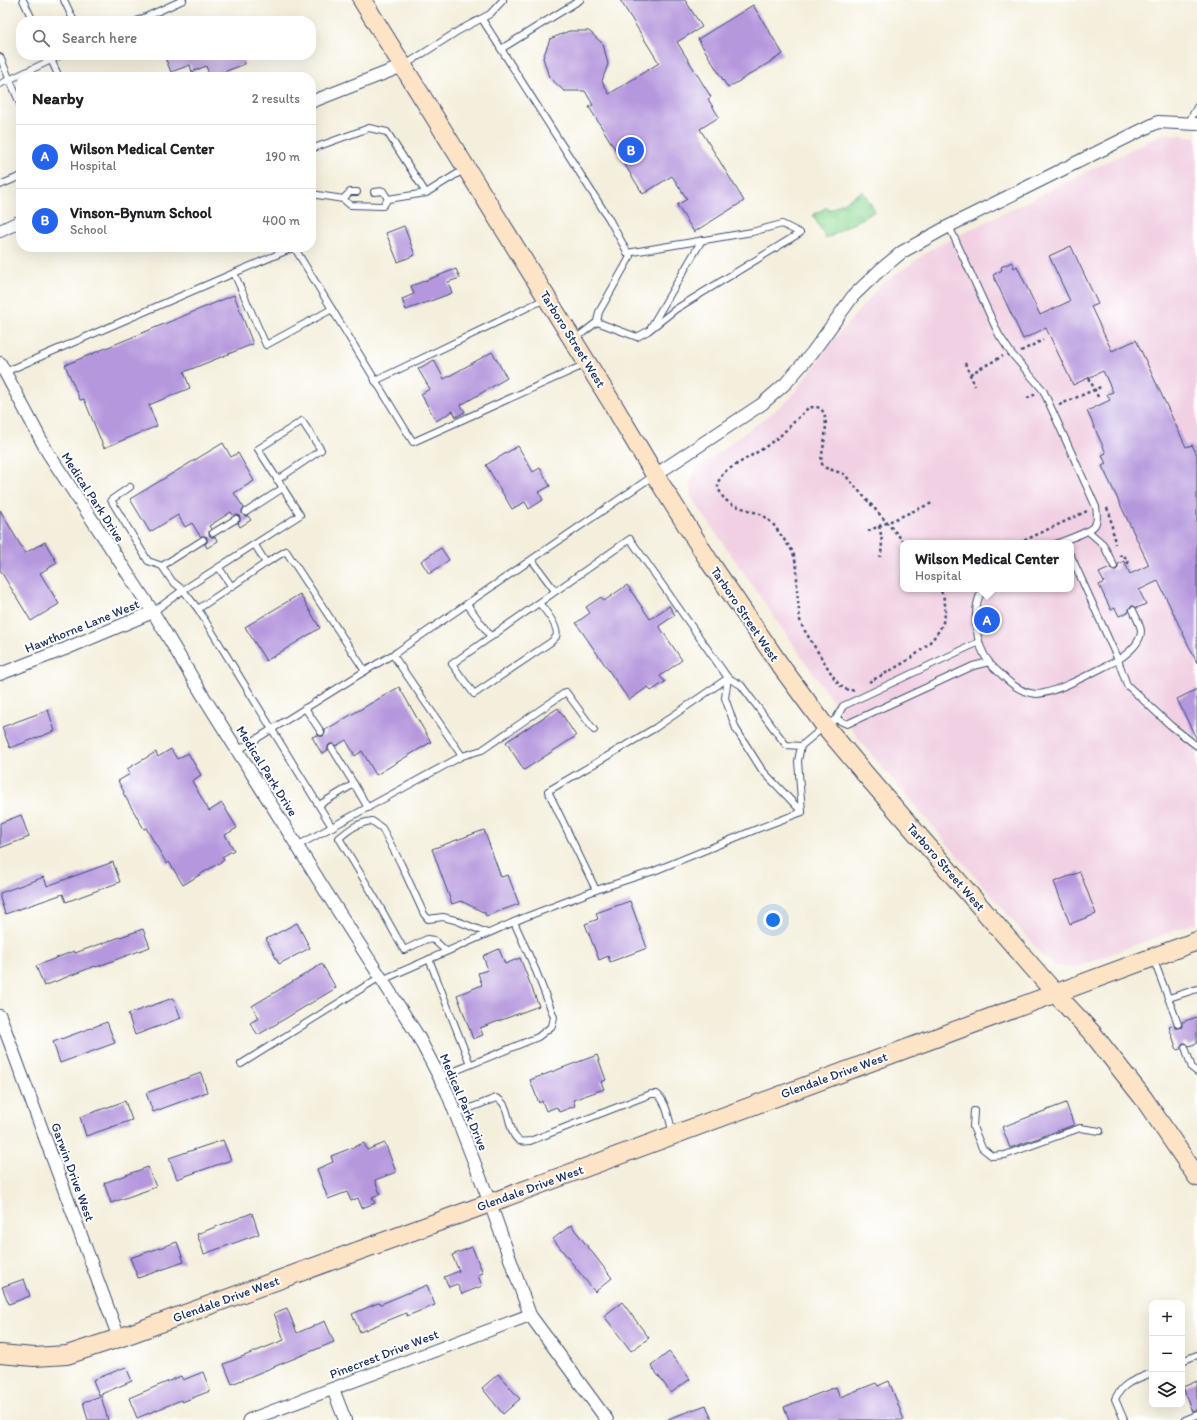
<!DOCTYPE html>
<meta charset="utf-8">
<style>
:root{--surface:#fff;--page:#f6f6f6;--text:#202124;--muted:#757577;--line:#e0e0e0;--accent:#2563eb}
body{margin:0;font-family:Itim,sans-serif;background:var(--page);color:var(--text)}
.controls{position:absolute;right:12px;bottom:12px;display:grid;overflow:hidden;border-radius:8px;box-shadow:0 4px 16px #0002}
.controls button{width:36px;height:36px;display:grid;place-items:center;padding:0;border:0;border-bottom:1px solid var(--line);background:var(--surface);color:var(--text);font:20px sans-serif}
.you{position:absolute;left:773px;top:920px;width:14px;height:14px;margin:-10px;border:3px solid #fff;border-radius:50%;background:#1a73e8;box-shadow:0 0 0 6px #1a73e833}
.badge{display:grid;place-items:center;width:26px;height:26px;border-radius:50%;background:var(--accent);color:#fff;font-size:13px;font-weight:700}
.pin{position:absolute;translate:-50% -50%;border:2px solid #fff;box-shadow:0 1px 4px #0006}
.popup{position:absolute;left:900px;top:540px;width:174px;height:52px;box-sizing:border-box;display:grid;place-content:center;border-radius:8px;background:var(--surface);filter:drop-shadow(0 1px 3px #0005);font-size:13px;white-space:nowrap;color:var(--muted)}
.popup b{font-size:15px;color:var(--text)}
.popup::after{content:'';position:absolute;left:50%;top:100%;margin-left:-8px;border:8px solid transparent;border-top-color:var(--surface)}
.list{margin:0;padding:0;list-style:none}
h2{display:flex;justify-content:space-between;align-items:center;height:52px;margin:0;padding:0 16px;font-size:17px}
h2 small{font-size:13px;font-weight:400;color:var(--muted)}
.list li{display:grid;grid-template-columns:26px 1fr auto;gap:12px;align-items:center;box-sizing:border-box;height:64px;padding:0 16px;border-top:1px solid var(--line)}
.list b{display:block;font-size:15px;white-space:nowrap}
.list p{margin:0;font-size:13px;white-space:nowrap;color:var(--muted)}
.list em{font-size:13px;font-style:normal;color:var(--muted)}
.icon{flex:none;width:22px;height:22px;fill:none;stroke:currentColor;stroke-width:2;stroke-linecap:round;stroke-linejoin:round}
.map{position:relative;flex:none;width:1197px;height:1420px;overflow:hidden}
.search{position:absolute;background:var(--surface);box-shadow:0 4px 16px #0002;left:16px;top:16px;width:300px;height:44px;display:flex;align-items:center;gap:10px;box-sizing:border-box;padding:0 14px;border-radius:16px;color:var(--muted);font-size:15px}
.panel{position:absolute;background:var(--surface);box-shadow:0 4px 16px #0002;left:16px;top:72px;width:300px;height:180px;border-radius:16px}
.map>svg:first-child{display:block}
.built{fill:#f1d0e3;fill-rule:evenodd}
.grass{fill:url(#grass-tufts);stroke:#55847a}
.building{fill:#b597dd}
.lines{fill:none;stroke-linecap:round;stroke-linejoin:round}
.lane-casing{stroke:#3c4c71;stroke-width:8}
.street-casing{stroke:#3c4c71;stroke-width:14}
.secondary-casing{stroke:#3c4c71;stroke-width:20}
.path{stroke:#3c4c71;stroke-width:2.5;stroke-dasharray:3 3;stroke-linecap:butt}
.lane{stroke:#fff;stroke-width:6}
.street{stroke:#fff;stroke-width:12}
.secondary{stroke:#fee4c6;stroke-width:18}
.labels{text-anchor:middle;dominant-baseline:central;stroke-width:4;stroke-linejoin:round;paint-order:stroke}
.street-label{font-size:13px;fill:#1b2f5e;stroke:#fff}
</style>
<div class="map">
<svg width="1197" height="1420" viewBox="0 0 1197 1420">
<defs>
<pattern id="grass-tufts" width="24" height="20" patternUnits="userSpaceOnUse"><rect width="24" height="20" fill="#8fda96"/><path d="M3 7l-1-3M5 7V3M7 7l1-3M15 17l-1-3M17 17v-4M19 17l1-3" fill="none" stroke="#7bbb84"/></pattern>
</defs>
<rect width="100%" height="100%" fill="#fff"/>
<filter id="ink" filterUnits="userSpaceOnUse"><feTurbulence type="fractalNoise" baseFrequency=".025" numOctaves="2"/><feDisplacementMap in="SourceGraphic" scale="8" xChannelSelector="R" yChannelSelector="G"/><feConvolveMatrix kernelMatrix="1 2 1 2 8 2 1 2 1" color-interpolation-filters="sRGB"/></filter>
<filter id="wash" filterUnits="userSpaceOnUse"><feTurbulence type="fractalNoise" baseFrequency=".012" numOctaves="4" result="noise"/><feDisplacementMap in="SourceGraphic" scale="16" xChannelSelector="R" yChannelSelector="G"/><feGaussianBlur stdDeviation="0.9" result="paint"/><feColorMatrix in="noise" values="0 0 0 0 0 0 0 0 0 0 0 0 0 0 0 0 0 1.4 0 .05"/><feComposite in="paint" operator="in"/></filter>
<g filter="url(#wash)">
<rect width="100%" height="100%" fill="#f4efdc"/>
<path class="built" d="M1164 133 1197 137V922L1076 967 1056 966 1043 956 861 742 691 497 689 483 698 468 789 400 830 344 880 286 930 250ZM903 543H1071V589H903Z"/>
<polygon class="grass" points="863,191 875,211 826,239 813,215 827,207 830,210"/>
<g id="blocks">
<g class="building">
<polygon points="620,0 685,0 702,27 677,42 711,97 708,99 719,117 700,129 744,201 694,232 677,205 687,199 672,176 643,194 589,107 593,105 585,91 564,91 549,77 543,58 550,39 569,31 589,31 603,44 608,64 602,81 609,94 659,63"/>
<polygon points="753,5 783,54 728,88 698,39"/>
<polygon points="164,55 241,55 245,64 210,77 206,66 192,72 190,65 171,72"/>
<polygon points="404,226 415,255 398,262 386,233"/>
<polygon points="1071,246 1097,302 1098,304 1091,307 1112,351 1136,340 1186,447 1192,445 1197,455 1197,663 1158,581 1139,590 1146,604 1137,608 1134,606 1131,606 1129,609 1129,612 1119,616 1115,608 1111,610 1099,585 1104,582 1099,573 1110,568 1112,570 1116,570 1118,568 1118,564 1124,561 1130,574 1149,565 1102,466 1106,464 1102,455 1106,453 1087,411 1110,400 1107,394 1113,392 1103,371 1073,385 1046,328 1023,339 993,275 1002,270 1001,267 1012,262 1014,268 1017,266 1040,315 1070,301 1049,256"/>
<polygon points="456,269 460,278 448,282 452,293 406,310 402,299 414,294 411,286"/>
<polygon points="234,295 253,344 184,372 190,388 149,405 157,426 104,448 84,399 80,400 65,365"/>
<polygon points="492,352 507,378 461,405 465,412 456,417 453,411 436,421 421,394 430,389 418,369 434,360 444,379"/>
<polygon points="223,443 231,457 238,453 254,481 234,493 244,508 242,510 242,514 244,516 248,516 251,520 240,527 238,523 240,521 240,517 238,515 233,515 231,512 209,526 211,529 209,531 209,535 211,537 215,537 218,541 207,548 205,544 207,542 207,537 203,536 200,536 192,523 185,527 178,515 150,532 130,499"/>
<polygon points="518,446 533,472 540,468 550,486 539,492 543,500 529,509 525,502 512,509 486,465"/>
<polygon points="0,510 25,553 45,542 57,563 40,573 59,604 31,621 0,570"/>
<polygon points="441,548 449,560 429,574 421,561"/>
<polygon points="627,585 650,619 669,606 675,615 659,626 682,660 660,676 665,682 651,691 648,687 629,700 576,623 590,613 586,607 601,597 604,601"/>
<polygon points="300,594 320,628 266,661 245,627"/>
<polygon points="399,687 431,742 376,775 362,751 355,756 346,740 336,746 334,744 330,744 328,746 328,750 322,754 312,737 317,735 319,736 323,736 325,734 325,730"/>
<polygon points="1197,689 1197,740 1177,699"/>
<polygon points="558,708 576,736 524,770 506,742"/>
<polygon points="48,710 55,731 10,748 2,727"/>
<polygon points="171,749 177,759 188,753 201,775 192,781 209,811 222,803 237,828 225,835 234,850 222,857 224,860 183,885 169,862 167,864 146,828 144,829 123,793 124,792 118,781 130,774 127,769 156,752 158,757"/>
<polygon points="21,815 29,837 0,848 0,823"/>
<polygon points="484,830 501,877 508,875 519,904 486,916 485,913 461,901 452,904 432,849"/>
<polygon points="113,862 120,882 66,902 63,894 5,914 0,898 0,893 44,877 47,886"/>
<polygon points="1080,872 1096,914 1070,924 1054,882"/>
<polygon points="630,901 647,948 610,962 608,956 599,960 585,924 598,919 596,913"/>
<polygon points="297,923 310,948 279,964 266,939"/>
<polygon points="143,929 150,947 96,967 95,966 44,986 36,966 74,951 75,953"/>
<polygon points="499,949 505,964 520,958 539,1006 480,1028 483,1035 473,1039 457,995 482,985 478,973 488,970 483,956"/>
<polygon points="322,964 336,988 258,1035 250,1023 259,1018 252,1006"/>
<polygon points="173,998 181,1018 135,1035 128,1014"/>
<polygon points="1197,1017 1197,1043 1189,1046 1186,1043 1183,1043 1181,1046 1181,1049 1177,1050 1169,1027 1174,1025 1175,1028 1179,1028 1182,1027 1182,1022"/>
<polygon points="107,1022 115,1043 60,1063 53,1042"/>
<polygon points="597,1055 606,1080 601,1082 604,1089 573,1100 575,1106 559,1112 557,1107 546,1111 542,1101 539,1103 530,1080"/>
<polygon points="201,1073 207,1092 153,1112 146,1093"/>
<polygon points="125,1101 132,1120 86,1136 80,1117"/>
<polygon points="1066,1103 1074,1125 1010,1148 1002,1127"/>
<polygon points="223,1140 231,1160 177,1179 169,1158"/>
<polygon points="364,1143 367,1150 385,1143 396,1172 375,1180 380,1194 372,1197 375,1203 362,1208 358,1198 351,1201 347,1192 328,1199 317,1169 333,1162 331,1156"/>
<polygon points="148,1167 156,1187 111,1203 104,1183"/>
<polygon points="252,1213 259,1234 204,1254 197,1234"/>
<polygon points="571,1225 612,1278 595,1292 553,1239"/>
<polygon points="177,1242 184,1262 138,1278 130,1258"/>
<polygon points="472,1247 483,1273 478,1275 482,1286 462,1294 457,1284 449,1287 444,1277 459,1271 452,1255"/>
<polygon points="24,1279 30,1296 9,1304 2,1287"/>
<polygon points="427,1285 435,1305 407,1316 406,1313 360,1332 352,1314 378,1303 381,1304"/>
<polygon points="622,1302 649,1338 631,1351 604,1316"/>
<polygon points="287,1308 297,1333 325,1321 334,1342 232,1384 224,1364 284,1340 274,1313"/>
<polygon points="669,1352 690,1379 671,1393 651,1366"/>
<polygon points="126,1367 132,1381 99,1395 93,1380"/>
<polygon points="203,1372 210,1391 182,1402 181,1400 137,1418 129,1398 181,1376 183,1380"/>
<polygon points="498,1374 520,1399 503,1414 482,1388"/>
<polygon points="889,1381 904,1420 789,1420 784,1407 836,1387 840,1397 876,1383 878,1386"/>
<polygon points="1197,1381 1197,1411 1192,1412 1183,1387"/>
<polygon points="101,1396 108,1420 88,1420 83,1402"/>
<polygon points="706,1405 712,1420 668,1420 668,1419"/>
</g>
</g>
</g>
<g filter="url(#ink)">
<use href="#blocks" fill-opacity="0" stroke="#3c4c71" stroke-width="1"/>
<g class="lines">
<g class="lane-casing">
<g id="lane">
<polyline points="23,0 33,21"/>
<polyline points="64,0 74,21"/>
<polyline points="482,19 609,219 630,257 599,312 597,322 575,339"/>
<polyline points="137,21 183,0"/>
<polyline points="501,49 580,0"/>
<polyline points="49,55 59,77"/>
<polyline points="0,57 21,106"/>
<polyline points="405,65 458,31 490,14 503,0"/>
<polyline points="0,84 62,55"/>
<polyline points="1188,124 1197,107"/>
<polyline points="311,149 369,128 387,132 426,193"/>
<polyline points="0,185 21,176"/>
<polyline points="374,192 383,191 388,199"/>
<polyline points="311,194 343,199 350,205 383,206 388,199 426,193 465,169"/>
<polyline points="343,199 350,192 357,192"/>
<path d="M949 226 999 335 1011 353 1043 390 1096 507C1097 513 1098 520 1095 525 1089 533 1067 539 1058 543"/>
<polyline points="294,247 413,442 586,364"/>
<polyline points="295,247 234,273 266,345 332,309"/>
<polyline points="597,322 637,337 648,331 676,309 800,233 782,224 752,232 627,253"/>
<polyline points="651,327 702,240"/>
<polyline points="5,372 234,273"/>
<polyline points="375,381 545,299"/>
<polyline points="130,487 111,500 148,561 162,566"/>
<polyline points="246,512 283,488"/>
<polyline points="1088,531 1103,544 1114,566"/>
<polyline points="213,533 236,519"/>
<polyline points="203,540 162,566 172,581 183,590 198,609 332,827"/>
<polyline points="255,545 266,563"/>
<polyline points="1071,556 1118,660 1127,685 1170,725 1197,746"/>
<polyline points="532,560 555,591"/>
<polyline points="219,568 232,587"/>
<path d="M983 589C971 607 975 645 989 662 993 668 999 672 1004 677 1013 686 1023 693 1036 694 1055 694 1099 669 1118 660 1127 654 1141 643 1141 631 1141 626 1135 615 1133 610"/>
<path d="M539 603C545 610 560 628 556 637 555 638 552 641 551 642L474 694 452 664 630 539 728 678 741 685 786 745 801 746"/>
<polyline points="467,604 491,637"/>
<polyline points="198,609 266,563 286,551 365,671"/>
<polyline points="153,612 183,590 300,515 258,449 302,421 321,450 277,480"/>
<polyline points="728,678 725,698 736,729 762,770 802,812"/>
<polyline points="305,708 321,732"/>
<polyline points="836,719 847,724 973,666 989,662"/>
<polyline points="237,751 365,671 397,652 653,476"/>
<polyline points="462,756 482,750 566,692 594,730"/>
<polyline points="354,784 368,808"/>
<polyline points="319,805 354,784 332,748"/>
<polyline points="297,846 462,756 393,655"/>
<polyline points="596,890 548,791 655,728 728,678"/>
<path d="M446 951 434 940 427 939 404 950 375 898 339 838C350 829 357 823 372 821L382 828 401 864 424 914 428 919 443 917 455 920 487 933"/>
<polyline points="1153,958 1178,1024"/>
<polyline points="429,959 470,1064"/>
<polyline points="382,980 523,918 596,890 654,871 757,829 802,812 798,761 801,746 825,726 836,719 843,706 979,642"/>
<polyline points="1169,998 1197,989"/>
<polyline points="1185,1047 1192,1068 1197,1072"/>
<polyline points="241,1064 380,977"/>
<polyline points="440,1077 538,1037 552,1026 554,1017 536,971 514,922"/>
<polyline points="974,1111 973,1127 982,1148 992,1156 1005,1155 1080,1128 1100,1131"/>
<path d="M455 1114 496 1098C512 1103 506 1134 520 1141 523 1142 527 1141 530 1141L651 1094H657C667 1102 669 1121 673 1133"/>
<polyline points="1182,1361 1197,1355"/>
<path d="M1124 1420 1115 1399C1123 1382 1135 1380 1152 1373"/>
<polyline points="1185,1420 1197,1415"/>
</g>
</g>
<g class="street-casing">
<g id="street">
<polyline points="311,102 403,66"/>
<polyline points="0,231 21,221"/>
<polyline points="0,363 48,453 153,612 202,694 326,892 418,1036 447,1092 490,1203 530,1315 607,1420"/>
<polyline points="655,475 762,404 786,383 812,353 853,296 879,271 902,252 949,226 1158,122 1197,124"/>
<polyline points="0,674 65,649 153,612"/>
<polyline points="0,1016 119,1338"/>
<polyline points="333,1389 345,1420"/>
<polyline points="249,1420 530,1315"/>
</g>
</g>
<g class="secondary-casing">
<g id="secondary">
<polyline points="362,0 612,403 655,475 709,561 780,665 825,726 866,775 1055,993 1093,1034 1144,1099 1197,1177"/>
<polyline points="0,1354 34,1357 67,1355 119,1338 490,1203 1197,941"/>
</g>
</g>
<g class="path">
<polyline points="1021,351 1043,340"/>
<polyline points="965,363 975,386"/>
<polyline points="970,374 1003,356"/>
<polyline points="1089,378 1099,399"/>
<polyline points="1027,398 1036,394"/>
<polyline points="1059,405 1103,386"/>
<polyline points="1107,508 1110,515 1115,544"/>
<path d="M879 526C882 537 883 546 880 557"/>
<polyline points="868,531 932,503"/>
<polyline points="1019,543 1087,511"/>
<polyline points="1119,556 1124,555 1130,567"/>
<path d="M869 682C901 665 964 635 940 589"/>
<path d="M854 690C845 691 842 687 836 681L803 628 800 620 797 591V568L793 552 773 524 763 515 733 505 724 499 718 488V482L724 472 764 448 781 435 808 408C836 399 823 446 821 460L822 464 826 468 844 474 905 543"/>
</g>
<use href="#lane" class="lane"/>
<use href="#street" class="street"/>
<use href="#secondary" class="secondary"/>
</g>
</g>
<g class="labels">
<g class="street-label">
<text transform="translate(573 339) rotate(58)">Tarboro Street West</text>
<text transform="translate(93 497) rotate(57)">Medical Park Drive</text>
<text transform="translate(745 614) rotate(56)">Tarboro Street West</text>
<text transform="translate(82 626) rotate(-22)">Hawthorne Lane West</text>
<text transform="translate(267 771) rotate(58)">Medical Park Drive</text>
<text transform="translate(946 867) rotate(49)">Tarboro Street West</text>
<text transform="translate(834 1075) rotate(-20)">Glendale Drive West</text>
<text transform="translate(464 1102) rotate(67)">Medical Park Drive</text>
<text transform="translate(73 1172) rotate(70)">Garwin Drive West</text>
<text transform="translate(530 1188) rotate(-20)">Glendale Drive West</text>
<text transform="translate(226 1299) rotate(-20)">Glendale Drive West</text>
<text transform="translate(384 1354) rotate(-21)">Pinecrest Drive West</text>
</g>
</g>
</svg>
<div class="controls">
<button>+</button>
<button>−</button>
<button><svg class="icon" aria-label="layers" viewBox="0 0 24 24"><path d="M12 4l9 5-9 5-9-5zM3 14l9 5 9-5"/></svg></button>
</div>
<div class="you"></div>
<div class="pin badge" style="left:987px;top:620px">A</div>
<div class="popup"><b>Wilson Medical Center</b>Hospital</div>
<div class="pin badge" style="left:631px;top:150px">B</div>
<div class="search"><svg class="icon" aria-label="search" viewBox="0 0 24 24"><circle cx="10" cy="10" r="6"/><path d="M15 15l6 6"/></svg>Search here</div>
<section class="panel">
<h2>Nearby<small>2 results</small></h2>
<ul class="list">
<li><span class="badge">A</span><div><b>Wilson Medical Center</b><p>Hospital</p></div><em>190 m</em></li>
<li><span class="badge">B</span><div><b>Vinson-Bynum School</b><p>School</p></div><em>400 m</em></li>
</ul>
</section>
</div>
